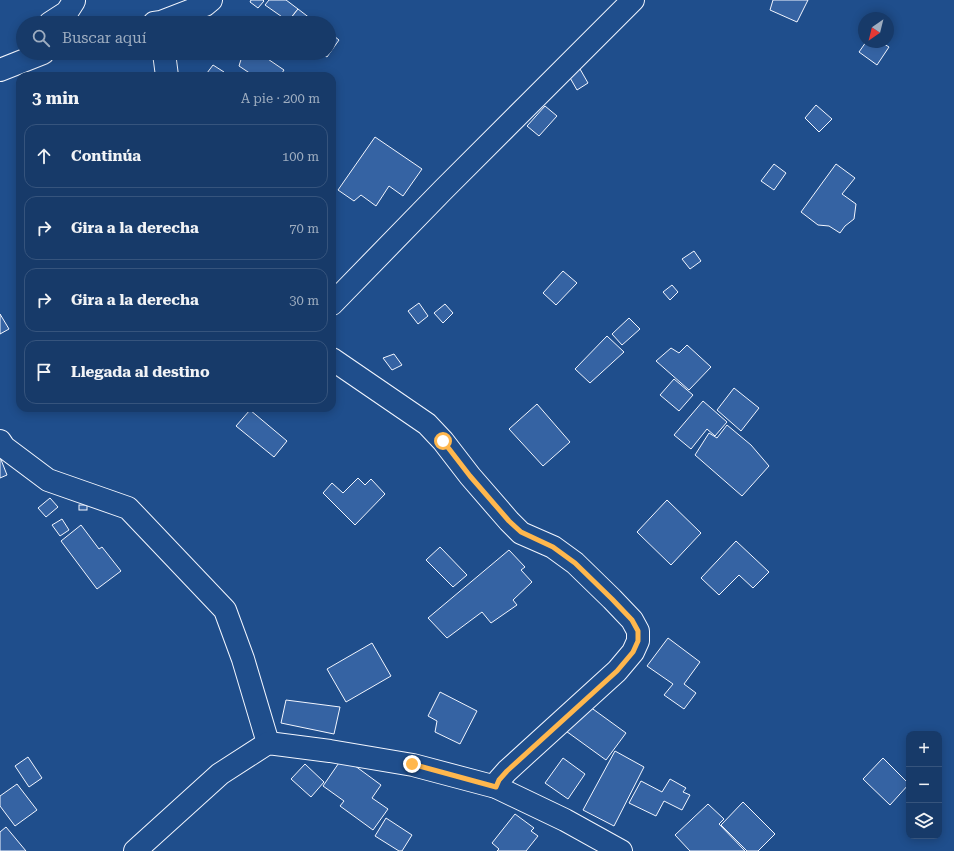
<!DOCTYPE html>
<html lang="es">
<meta charset="utf-8">
<style>
:root{--surface:#173a69;--page:#244571;--text:#f1f3f6;--muted:#9eadc0;--line:#36547d}
body{margin:0;font-family:"Roboto Serif",serif;background:var(--page);color:var(--text)}
.controls{position:absolute;right:12px;bottom:12px;display:grid;overflow:hidden;border-radius:8px;box-shadow:0 2px 10px #0003}
.controls button{width:36px;height:36px;display:grid;place-items:center;padding:0;border:0;border-bottom:1px solid var(--line);background:var(--surface);color:var(--text);font:20px sans-serif}
.compass{position:absolute;left:858px;top:12px;width:36px;height:36px;border-radius:50%;background:var(--surface);box-shadow:0 2px 10px #0003;rotate:215deg}
.stop{position:absolute;width:12px;height:12px;margin:-9px;border:3px solid #ffb74d;border-radius:50%;background:#fff}
.stop.end{background:#ffb74d;border-color:#fff;box-shadow:0 1px 4px #0008}
.list{margin:0;padding:0;list-style:none}
h2{display:flex;justify-content:space-between;align-items:center;height:52px;margin:0;padding:0 16px;font-size:17px}
h2 small{font-size:13px;font-weight:400;color:var(--muted)}
.list li{display:grid;grid-template-columns:26px 1fr auto;gap:12px;align-items:center;box-sizing:border-box;height:64px;margin:0 8px 8px;padding:0 8px;border:1px solid var(--line);border-radius:12px}
.list b{display:block;font-size:15px;white-space:nowrap}
.list em{font-size:13px;font-style:normal;color:var(--muted)}
.icon{flex:none;width:22px;height:22px;fill:none;stroke:currentColor;stroke-width:2;stroke-linecap:round;stroke-linejoin:round}
.map{position:relative;flex:none;width:954px;height:851px;overflow:hidden}
.search{position:absolute;background:var(--surface);box-shadow:0 2px 10px #0003;left:16px;top:16px;width:320px;height:44px;display:flex;align-items:center;gap:10px;box-sizing:border-box;padding:0 14px;border-radius:22px;color:var(--muted);font-size:15px}
.panel{position:absolute;background:var(--surface);box-shadow:0 2px 10px #0003;left:16px;top:72px;width:320px;height:340px;border-radius:12px}
.map>svg:first-child{display:block}
.building{fill:#3563a3;stroke:#f2f6ff}
.lines{fill:none;stroke-linecap:round;stroke-linejoin:round}
.minor-casing{stroke:#f2f6ff;stroke-width:24}
.minor{stroke:#1f4e8c;stroke-width:22}
.route{stroke:#ffb74d;stroke-width:5}
</style>
<div class="map">
<svg width="954" height="851" viewBox="0 0 954 851">
<rect width="100%" height="100%" fill="#1f4e8c"/>
<g class="building">
<polygon points="251,0 263,0 264,1 258,8 250,2"/>
<polygon points="269,0 286,0 298,9 288,21 265,5"/>
<polygon points="773,0 808,0 797,22 770,10"/>
<polygon points="298,9 315,22 314,23 287,23"/>
<polygon points="329,32 339,40 327,57 321,53 329,53"/>
<polygon points="866,42 886,42 884,44 889,47 877,65 859,52"/>
<polygon points="243,53 259,53 284,70 280,76 254,76 239,66"/>
<polygon points="213,65 224,72 221,76 212,76 207,73"/>
<polygon points="580,69 588,83 577,90 569,76"/>
<polygon points="816,105 832,119 819,132 805,118"/>
<polygon points="545,106 557,116 539,136 527,126"/>
<polygon points="375,137 422,169 403,196 389,186 376,206 361,195 354,201 338,190"/>
<polygon points="774,164 786,173 774,190 761,181"/>
<polygon points="836,164 855,178 842,194 856,204 854,219 845,226 840,233 829,226 818,225 801,212"/>
<polygon points="694,251 701,261 690,269 682,259"/>
<polygon points="563,271 577,283 556,305 543,293"/>
<polygon points="672,285 678,292 670,300 663,292"/>
<polygon points="419,303 428,316 418,324 408,311"/>
<polygon points="445,304 453,313 443,323 434,313"/>
<polygon points="0,314 9,329 0,334"/>
<polygon points="629,318 640,329 622,345 612,334"/>
<polygon points="607,336 624,352 590,383 575,369"/>
<polygon points="687,345 711,367 689,390 656,361 671,348 679,353"/>
<polygon points="394,354 402,365 392,370 383,358"/>
<polygon points="674,379 693,395 679,411 660,395"/>
<polygon points="734,388 759,408 741,431 717,410"/>
<polygon points="703,401 727,422 715,436 707,429 691,449 674,435"/>
<polygon points="537,404 570,442 543,466 509,429"/>
<polygon points="250,410 287,441 274,457 236,426"/>
<polygon points="727,425 751,445 769,466 742,496 695,455 709,433 717,438"/>
<polygon points="0,457 7,475 0,478"/>
<polygon points="358,478 365,485 371,479 385,494 355,525 323,493 332,483 343,493"/>
<polygon points="50,498 58,507 46,517 38,508"/>
<polygon points="667,500 701,533 671,565 637,532"/>
<rect x="79" y="505" width="8" height="5"/>
<polygon points="62,519 69,530 60,536 52,525"/>
<polygon points="81,525 99,549 102,547 121,571 97,589 61,541"/>
<polygon points="736,541 769,572 753,588 739,575 719,595 701,578"/>
<polygon points="440,547 467,575 453,587 426,560"/>
<polygon points="509,550 525,567 521,570 532,582 513,600 517,605 491,623 482,612 447,638 428,618"/>
<polygon points="668,638 700,662 684,684 696,693 684,709 664,695 673,684 647,666"/>
<polygon points="372,643 391,676 346,702 327,669"/>
<polygon points="440,692 477,711 460,744 435,732 437,721 428,716"/>
<polygon points="286,700 340,707 334,734 281,723"/>
<polygon points="586,704 626,733 606,760 559,726"/>
<polygon points="615,751 644,767 614,826 583,810"/>
<polygon points="28,757 42,778 29,787 15,766"/>
<polygon points="343,757 381,785 372,798 388,809 373,830 340,806 344,801 323,786"/>
<polygon points="563,758 585,774 568,799 545,783"/>
<polygon points="883,758 909,784 890,805 863,779"/>
<polygon points="305,764 324,782 311,797 291,779"/>
<polygon points="670,779 686,788 683,792 690,795 682,810 664,801 656,816 629,803 641,781 662,792"/>
<polygon points="17,784 37,810 15,826 0,806 0,796"/>
<polygon points="743,802 775,834 758,851 747,851 721,825"/>
<polygon points="708,804 724,819 719,824 745,851 690,851 675,835"/>
<polygon points="515,814 534,828 531,831 538,836 526,851 497,851 499,849 492,843"/>
<polygon points="386,818 412,835 402,851 399,851 375,836"/>
<polygon points="6,827 26,851 0,851 0,832"/>
</g>
<g class="lines">
<g class="minor-casing">
<g id="minor">
<polyline points="50,23 67,12 74,1"/>
<polyline points="154,23 161,22 205,5 211,0"/>
<polyline points="164,53 167,76"/>
<polyline points="0,70 43,53"/>
<polyline points="332,304 443,190 633,0"/>
<polyline points="332,359 427,424 443,441 470,476 509,521 521,533 553,547 575,563 612,599 632,620 638,631 638,641 633,652 617,671 507,771 499,780 496,787"/>
<polyline points="0,441 4,447 48,480 128,508 225,610 243,659 268,743"/>
<polyline points="135,851 220,774 268,743 330,751 413,765 496,787 565,820 621,851"/>
</g>
</g>
<use href="#minor" class="minor"/>
</g>
<g class="lines">
<polyline class="route" points="412,764 496,787 499,780 507,771 617,671 633,652 638,641 638,631 632,620 612,599 575,563 553,547 521,532 509,521 470,476 443,441"/>
</g>
</svg>
<div class="controls">
<button>+</button>
<button>−</button>
<button><svg class="icon" aria-label="layers" viewBox="0 0 24 24"><path d="M12 4l9 5-9 5-9-5zM3 14l9 5 9-5"/></svg></button>
</div>
<svg class="compass" viewBox="-18 -18 36 36"><path d="M0-13l5 13h-10z" fill="#e53935"/><path d="M0 13l5-13h-10z" fill="#9eadc0"/></svg>
<div class="stop" style="left:443px;top:441px"></div>
<div class="stop end" style="left:412px;top:764px"></div>
<div class="search"><svg class="icon" aria-label="search" viewBox="0 0 24 24"><circle cx="10" cy="10" r="6"/><path d="M15 15l6 6"/></svg>Buscar aquí</div>
<section class="panel">
<h2>3 min<small>A pie · 200 m</small></h2>
<ul class="list">
<li><svg class="icon" aria-label="ahead" viewBox="0 0 24 24"><path d="M12 20V5M6 11l6-6 6 6"/></svg><div><b>Continúa</b></div><em>100 m</em></li>
<li><svg class="icon" aria-label="right" viewBox="0 0 24 24"><path d="M7 20v-9h11M14 6l5 5-5 5"/></svg><div><b>Gira a la derecha</b></div><em>70 m</em></li>
<li><svg class="icon" aria-label="right" viewBox="0 0 24 24"><path d="M7 20v-9h11M14 6l5 5-5 5"/></svg><div><b>Gira a la derecha</b></div><em>30 m</em></li>
<li><svg class="icon" aria-label="arrive" viewBox="0 0 24 24"><path d="M6 21V4h12l-3 4 3 4H6"/></svg><div><b>Llegada al destino</b></div></li>
</ul>
</section>
</div>
